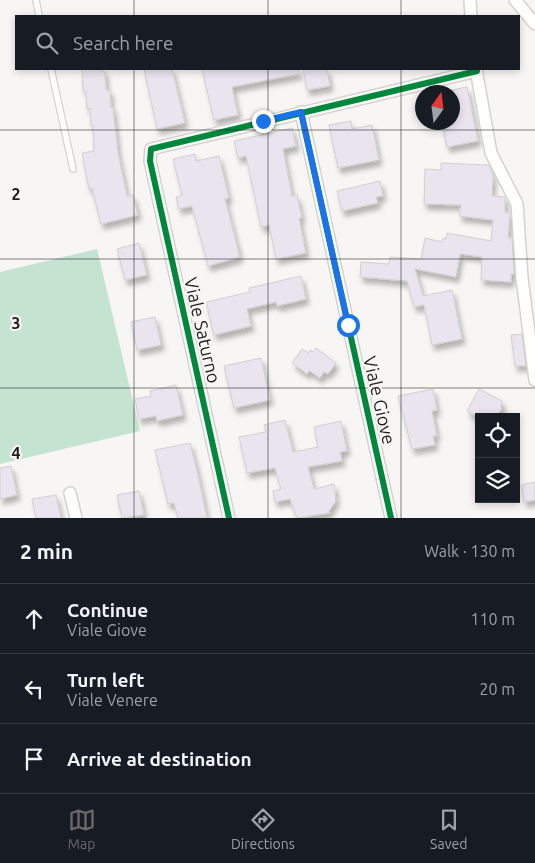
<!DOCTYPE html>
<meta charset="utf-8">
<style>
:root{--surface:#171b24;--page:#242831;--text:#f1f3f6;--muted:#9ea1a6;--line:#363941;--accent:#6b6a68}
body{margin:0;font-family:Ubuntu,sans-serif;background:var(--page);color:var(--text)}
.controls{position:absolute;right:15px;bottom:15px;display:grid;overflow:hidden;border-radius:0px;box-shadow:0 2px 8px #0003}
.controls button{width:45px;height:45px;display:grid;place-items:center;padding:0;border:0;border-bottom:1px solid var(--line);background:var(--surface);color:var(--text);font:25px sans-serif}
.compass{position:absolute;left:415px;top:85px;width:45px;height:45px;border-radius:50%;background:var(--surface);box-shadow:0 2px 8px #0003;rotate:14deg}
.stop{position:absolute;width:15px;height:15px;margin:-11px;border:4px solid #1a73e8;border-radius:50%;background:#fff}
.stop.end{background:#1a73e8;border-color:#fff;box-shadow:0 1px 5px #0008}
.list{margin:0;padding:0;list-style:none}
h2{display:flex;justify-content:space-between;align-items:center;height:65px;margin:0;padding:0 20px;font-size:21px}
h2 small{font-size:16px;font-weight:400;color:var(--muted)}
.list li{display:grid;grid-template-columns:32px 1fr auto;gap:15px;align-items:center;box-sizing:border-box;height:70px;padding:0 20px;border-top:1px solid var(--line)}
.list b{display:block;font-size:19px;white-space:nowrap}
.list p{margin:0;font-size:16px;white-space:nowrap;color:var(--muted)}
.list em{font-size:16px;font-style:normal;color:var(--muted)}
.icon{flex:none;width:28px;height:28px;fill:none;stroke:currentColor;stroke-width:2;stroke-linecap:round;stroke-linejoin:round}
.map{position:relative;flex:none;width:535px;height:518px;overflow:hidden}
.search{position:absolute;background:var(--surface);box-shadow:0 2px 8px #0003;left:15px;right:15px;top:15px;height:55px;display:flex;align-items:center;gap:12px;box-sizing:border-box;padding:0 18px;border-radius:0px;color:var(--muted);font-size:19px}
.sheet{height:275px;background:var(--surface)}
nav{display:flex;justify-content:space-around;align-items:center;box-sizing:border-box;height:70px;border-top:1px solid var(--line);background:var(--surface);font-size:14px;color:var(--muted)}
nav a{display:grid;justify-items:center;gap:2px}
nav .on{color:var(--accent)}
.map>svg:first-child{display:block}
.green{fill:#c5e3d1}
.building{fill:#e9e4ed;stroke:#d0cfcf;filter:url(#shadow)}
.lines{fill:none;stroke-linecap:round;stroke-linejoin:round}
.lane-casing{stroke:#d4d3d2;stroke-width:8}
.street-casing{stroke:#d4d3d2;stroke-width:14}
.lane{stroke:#fefefd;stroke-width:5.5}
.street{stroke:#fefefd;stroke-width:11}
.cycleway-casing{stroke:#f8f6f3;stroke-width:9}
.cycleway{stroke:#00873e;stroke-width:6}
.route{stroke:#1a73e8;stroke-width:6}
.grid{fill:none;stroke:#1f1e1d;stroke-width:1;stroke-opacity:0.55}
.labels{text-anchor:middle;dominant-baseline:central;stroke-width:4.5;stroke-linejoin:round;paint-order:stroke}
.street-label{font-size:18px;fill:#1f1e1d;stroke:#f8f6f3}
.grid-label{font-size:16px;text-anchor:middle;font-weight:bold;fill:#1f1e1d;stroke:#f8f6f3;stroke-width:4.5;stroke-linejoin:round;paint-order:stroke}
</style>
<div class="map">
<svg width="535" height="518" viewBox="0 0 535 518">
<defs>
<filter id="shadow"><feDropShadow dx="3" dy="5.5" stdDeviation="2.5" flood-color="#0004"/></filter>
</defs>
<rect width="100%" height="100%" fill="#f7f6f4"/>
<polygon class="green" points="97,249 140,431 0,464 0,272"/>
<g class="building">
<polygon points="82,69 103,69 103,72 105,72 106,90 110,90 111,108 113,108 118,153 127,196 133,195 138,215 101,224 92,188 89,189 82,153 94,151 93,126 91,126 90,108 87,109 86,91 83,91"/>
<polygon points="144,69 172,69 185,123 157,129"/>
<polygon points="202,69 298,69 299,74 232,87 238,115 214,120"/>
<polygon points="303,69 327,69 330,86 307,90"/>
<polygon points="467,87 478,141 447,147 442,122 452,122 452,90"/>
<polygon points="351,121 352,129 372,125 379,160 338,168 329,125"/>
<polygon points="292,128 296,146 283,149 292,196 297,195 302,218 299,218 306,253 276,259 269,225 261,227 246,156 238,158 234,141"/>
<polygon points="195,154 196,161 219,156 229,198 225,199 240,257 208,266 192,206 179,209 176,197 182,195 173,159"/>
<polygon points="441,163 489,165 493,176 492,196 505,197 505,212 510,213 508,238 512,238 514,274 511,274 511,282 481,280 482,257 460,254 456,277 415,269 423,296 452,290 462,339 432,345 424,305 414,307 407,281 360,277 361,262 389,264 390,257 421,259 425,238 442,242 443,238 446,239 447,233 491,241 493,220 459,216 461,205 424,204 425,169 441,170"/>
<polygon points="380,181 383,196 376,197 378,203 342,211 337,191"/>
<polygon points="139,243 147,275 125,280 117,249"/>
<polygon points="301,276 306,299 277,306 276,302 247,309 251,326 214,335 206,302 250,292 249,288"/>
<polygon points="155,317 161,345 137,350 131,322"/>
<polygon points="522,334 526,366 515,366 511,335"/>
<polygon points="316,348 336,363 328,374 324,372 320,378 310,371 307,374 292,363 302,349 308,353 310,350 313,352"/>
<polygon points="261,358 270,400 234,408 224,366"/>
<polygon points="176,385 183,415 157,421 156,416 139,419 135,399 151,396 150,391"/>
<polygon points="433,389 437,410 432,411 437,436 433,436 435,445 412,449 398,396"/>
<polygon points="479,389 502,401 501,410 496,417 477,417 467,411"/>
<polygon points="285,420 293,452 318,447 314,427 341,421 347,451 340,452 342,461 308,467 314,489 334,484 336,501 329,511 330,513 297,518 290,499 275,502 273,491 281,489 275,468 247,473 239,437 266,432 264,425"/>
<polygon points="190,443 198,475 207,518 178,518 174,503 168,504 160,470 155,450"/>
<polygon points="11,466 17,495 0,499 0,468"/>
<polygon points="535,482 535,500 524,502 521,485"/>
<polygon points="139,491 144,515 122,518 117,495"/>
<polygon points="56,495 61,518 36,518 32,499"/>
</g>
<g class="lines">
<g class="lane-casing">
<g id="lane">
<polyline points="36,0 39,16"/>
<polyline points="51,69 73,169"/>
</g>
</g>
<g class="street-casing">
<g id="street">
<polyline points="470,0 471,16"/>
<polyline points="515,0 535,24"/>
<polyline points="476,69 491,153 517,204 522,278 535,380"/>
<polyline points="301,112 391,518"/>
<polyline points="70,493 76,518"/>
<polyline points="229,518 150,161 151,149 477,71"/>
</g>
</g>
<use href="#lane" class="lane"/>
<use href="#street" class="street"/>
<g class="cycleway-casing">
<g id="cycleway">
<polyline points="301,112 391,518"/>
<polyline points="229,518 150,161 151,149 477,71"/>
</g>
</g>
<use href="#cycleway" class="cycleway"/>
</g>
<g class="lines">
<polyline class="route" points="263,121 301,112 348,325"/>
</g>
<path class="grid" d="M134 0V16M268 0V16M401 0V16M134 69V518M268 69V518M401 69V518M0 130H535M0 259H535M0 388H535"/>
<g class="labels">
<g class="street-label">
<text transform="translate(203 330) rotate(77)">Viale Saturno</text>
<text transform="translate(380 400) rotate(77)">Viale Giove</text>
</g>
</g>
<g class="grid-label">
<text x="16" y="200">2</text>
<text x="16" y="329">3</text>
<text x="16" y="459">4</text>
</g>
</svg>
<div class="controls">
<button><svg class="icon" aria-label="locate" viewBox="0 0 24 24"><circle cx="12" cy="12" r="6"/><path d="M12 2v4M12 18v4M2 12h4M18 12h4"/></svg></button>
<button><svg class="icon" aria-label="layers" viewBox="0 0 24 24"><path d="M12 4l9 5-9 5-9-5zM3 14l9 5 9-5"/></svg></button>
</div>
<svg class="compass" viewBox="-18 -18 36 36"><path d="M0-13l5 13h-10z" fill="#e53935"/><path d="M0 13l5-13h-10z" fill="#9ea1a6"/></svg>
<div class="stop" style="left:348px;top:325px"></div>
<div class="stop end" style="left:263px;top:121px"></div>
<div class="search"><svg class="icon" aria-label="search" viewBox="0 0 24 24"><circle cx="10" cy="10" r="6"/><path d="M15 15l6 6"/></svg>Search here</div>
</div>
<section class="sheet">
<h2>2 min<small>Walk · 130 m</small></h2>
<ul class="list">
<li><svg class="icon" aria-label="ahead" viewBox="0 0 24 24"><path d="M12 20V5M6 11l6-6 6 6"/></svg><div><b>Continue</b><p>Viale Giove</p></div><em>110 m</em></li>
<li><svg class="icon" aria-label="left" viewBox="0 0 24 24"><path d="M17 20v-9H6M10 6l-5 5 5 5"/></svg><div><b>Turn left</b><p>Viale Venere</p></div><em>20 m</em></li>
<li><svg class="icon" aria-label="arrive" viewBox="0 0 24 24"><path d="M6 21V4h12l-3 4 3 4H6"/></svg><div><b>Arrive at destination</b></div></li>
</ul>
</section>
<nav>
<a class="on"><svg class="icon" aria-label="map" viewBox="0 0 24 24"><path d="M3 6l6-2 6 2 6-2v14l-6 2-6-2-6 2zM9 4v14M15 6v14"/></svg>Map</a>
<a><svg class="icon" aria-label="directions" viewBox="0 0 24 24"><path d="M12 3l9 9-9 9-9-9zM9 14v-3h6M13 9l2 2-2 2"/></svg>Directions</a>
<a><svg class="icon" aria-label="saved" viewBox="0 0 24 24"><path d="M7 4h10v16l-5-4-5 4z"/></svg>Saved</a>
</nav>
